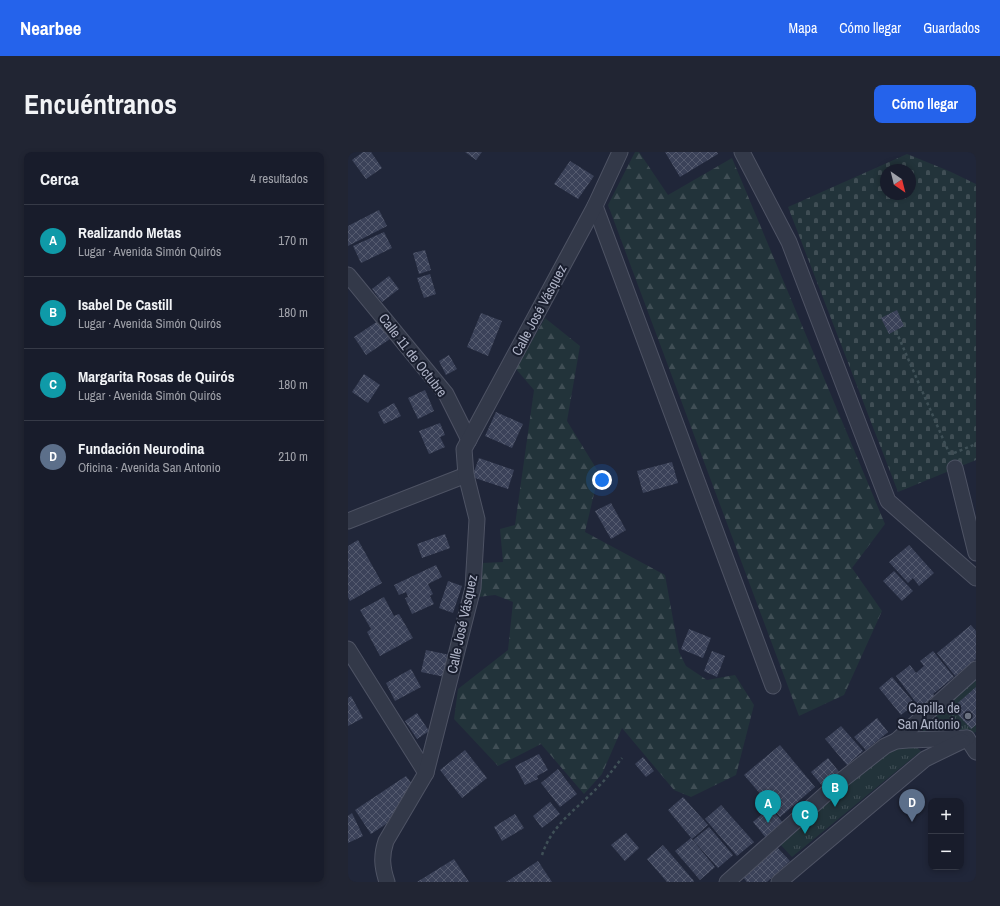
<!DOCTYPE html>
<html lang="es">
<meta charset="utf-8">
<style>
:root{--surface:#181c2b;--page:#212533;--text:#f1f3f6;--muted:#9fa1a9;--line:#363a47;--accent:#2563eb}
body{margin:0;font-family:"Archivo Narrow",sans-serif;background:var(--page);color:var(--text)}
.controls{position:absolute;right:12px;bottom:12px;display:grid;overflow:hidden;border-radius:8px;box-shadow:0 2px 6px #0003}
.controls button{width:36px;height:36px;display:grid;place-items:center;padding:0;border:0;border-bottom:1px solid var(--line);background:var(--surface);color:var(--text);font:20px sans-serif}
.compass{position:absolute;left:532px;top:12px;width:36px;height:36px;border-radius:50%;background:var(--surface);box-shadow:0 2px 6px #0003;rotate:145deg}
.you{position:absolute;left:254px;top:328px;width:14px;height:14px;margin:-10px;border:3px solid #fff;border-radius:50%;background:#1a73e8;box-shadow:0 0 0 6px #1a73e833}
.badge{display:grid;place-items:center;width:26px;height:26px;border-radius:50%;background:var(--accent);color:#fff;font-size:13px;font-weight:700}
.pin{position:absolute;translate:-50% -33px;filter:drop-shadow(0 1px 2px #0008)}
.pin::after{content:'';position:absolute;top:21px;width:14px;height:12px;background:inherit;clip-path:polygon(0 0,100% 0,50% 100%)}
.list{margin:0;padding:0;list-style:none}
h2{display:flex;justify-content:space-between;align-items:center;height:52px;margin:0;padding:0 16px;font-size:17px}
h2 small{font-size:13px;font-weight:400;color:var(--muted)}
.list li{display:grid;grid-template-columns:26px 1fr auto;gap:12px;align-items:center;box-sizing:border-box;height:72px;padding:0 16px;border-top:1px solid var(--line)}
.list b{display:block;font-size:15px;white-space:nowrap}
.list p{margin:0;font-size:13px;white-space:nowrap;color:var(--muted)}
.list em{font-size:13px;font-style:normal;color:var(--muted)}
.map{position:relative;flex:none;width:628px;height:730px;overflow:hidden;border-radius:8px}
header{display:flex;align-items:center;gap:24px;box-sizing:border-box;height:56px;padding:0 20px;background:var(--accent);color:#fff}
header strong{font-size:19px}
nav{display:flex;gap:22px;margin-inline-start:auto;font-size:14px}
.intro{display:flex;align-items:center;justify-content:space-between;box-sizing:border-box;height:96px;padding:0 24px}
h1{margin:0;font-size:28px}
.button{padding:10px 18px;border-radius:8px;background:var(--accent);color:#fff;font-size:14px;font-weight:700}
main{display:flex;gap:24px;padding:0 24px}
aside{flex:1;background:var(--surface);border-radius:8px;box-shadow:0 2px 6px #0003}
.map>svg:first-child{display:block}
.forest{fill:url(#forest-firs)}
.cemetery{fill:url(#cemetery-stones);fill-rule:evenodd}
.park{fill:url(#park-tufts)}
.building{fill:url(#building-cross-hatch)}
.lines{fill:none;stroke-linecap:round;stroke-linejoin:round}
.street-casing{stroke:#4e5364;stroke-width:17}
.path{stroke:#3f5057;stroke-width:2.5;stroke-dasharray:3 3;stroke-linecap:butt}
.street{stroke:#333949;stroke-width:15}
.worship-dot{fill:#6b7280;stroke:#191e2e;stroke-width:1.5}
.labels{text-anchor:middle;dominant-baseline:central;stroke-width:4;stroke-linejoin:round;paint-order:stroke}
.street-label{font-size:14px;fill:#aeb3c6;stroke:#191e2e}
.poi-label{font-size:14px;fill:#aeb3c6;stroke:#191e2e;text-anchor:end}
</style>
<header>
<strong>Nearbee</strong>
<nav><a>Mapa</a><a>Cómo llegar</a><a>Guardados</a></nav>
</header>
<div class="intro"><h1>Encuéntranos</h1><a class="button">Cómo llegar</a></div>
<main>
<aside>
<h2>Cerca<small>4 resultados</small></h2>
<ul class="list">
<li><span class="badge" style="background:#0f9aa8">A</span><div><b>Realizando Metas</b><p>Lugar · Avenida Simón Quirós</p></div><em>170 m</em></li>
<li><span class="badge" style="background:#0f9aa8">B</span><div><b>Isabel De Castill</b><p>Lugar · Avenida Simón Quirós</p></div><em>180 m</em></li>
<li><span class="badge" style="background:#0f9aa8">C</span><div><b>Margarita Rosas de Quirós</b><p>Lugar · Avenida Simón Quirós</p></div><em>180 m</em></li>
<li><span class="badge" style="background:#5c6f8a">D</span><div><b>Fundación Neurodina</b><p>Oficina · Avenida San Antonio</p></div><em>210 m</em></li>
</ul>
</aside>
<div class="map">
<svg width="628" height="730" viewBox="0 0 628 730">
<defs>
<pattern id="forest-firs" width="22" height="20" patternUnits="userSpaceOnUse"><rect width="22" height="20" fill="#22333a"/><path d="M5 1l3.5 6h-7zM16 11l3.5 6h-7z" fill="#404e55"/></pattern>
<pattern id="cemetery-stones" width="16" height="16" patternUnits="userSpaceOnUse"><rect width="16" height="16" fill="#22333a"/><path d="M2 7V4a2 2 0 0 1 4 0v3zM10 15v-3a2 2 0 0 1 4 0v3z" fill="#404e55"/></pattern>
<pattern id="park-tufts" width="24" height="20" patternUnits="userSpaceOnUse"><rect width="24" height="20" fill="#22333a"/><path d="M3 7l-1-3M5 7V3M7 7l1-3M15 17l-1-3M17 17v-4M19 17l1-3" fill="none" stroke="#404e55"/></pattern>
<pattern id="building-cross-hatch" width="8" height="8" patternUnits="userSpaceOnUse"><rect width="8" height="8" fill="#3b4259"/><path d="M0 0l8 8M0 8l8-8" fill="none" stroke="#555b6f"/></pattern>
</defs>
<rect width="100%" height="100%" fill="#202639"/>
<g class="forest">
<polygon points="287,0 291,0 320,43 384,6 537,372 504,416 534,459 496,543 451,564 260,53"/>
<polygon points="197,166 232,194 219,269 251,321 237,380 317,423 331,500 338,514 359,528 387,523 406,553 388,623 343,645 326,638 274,576 254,622 236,642 193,592 150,614 106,567 110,537 160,498 165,450 147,443 130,445 134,411 155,410 152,377 167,373 186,238 168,217"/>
</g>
<path class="cemetery" d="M559 2 601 19 628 32V308L550 340 440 55ZM538 18H562V42H538Z"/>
<g class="park">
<polygon points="628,527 628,580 619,583 563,583"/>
<polygon points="564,591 573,599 444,705 430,690 546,595"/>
</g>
<g class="building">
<polygon points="15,0 23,0 34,16 18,27 4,8"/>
<polygon points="117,0 134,0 128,8"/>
<polygon points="317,0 369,0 370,2 332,25"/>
<polygon points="222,9 246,24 230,47 206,32"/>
<polygon points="31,58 39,74 0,94 0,74"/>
<polygon points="36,80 44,96 13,111 5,94"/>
<polygon points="77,98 83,118 71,122 65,101"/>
<polygon points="82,122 88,142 76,146 69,126"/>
<polygon points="41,124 51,137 34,150 24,137"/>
<polygon points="549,158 556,174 541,182 533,166"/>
<polygon points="133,161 154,169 140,204 119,195"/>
<polygon points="30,169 42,187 18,203 6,185"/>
<polygon points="101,203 109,217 98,223 91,209"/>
<polygon points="16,222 32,233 20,251 4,240"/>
<polygon points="77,238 86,259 70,267 60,246"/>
<polygon points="46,251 53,264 36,272 30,260"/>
<polygon points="148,260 175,272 164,296 137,284"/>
<polygon points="92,271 97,283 92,285 97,295 81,302 71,279"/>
<polygon points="131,306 166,318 160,337 124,325"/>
<polygon points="324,310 330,331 295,341 289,319"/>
<polygon points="263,351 278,378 263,387 247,359"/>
<polygon points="97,382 102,396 74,406 69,392"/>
<polygon points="10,388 34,431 2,449 0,445 0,394"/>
<polygon points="561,393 586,421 571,434 565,426 560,431 541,410"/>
<polygon points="88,413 94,425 80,432 85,442 82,444 86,452 64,462 57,446 60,445 58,440 51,443 46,433"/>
<polygon points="546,419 565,439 554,449 535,429"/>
<polygon points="100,429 114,434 105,461 91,456"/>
<polygon points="36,445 46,464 51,462 65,486 32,504 19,480 23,477 12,458"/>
<polygon points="623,473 628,479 628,507 607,524 589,501"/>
<polygon points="341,477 363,486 355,506 333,497"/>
<polygon points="78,498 102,503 97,525 73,520"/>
<polygon points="364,499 377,504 369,525 356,519"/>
<polygon points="585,499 606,525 585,542 587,544 572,556 548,524 562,513 568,521 576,514 572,509"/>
<polygon points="63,517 73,535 47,549 38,531"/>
<polygon points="544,525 567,552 553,563 531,536"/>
<polygon points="628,535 628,573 623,577 604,556"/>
<polygon points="3,544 15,566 0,574 0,546"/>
<polygon points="69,561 81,579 69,587 57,569"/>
<polygon points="529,566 540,580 518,598 506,585"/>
<polygon points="493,574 515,599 499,613 477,587"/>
<polygon points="432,593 467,635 432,665 396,623"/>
<polygon points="117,598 139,626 114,646 92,618"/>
<polygon points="191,602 200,618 189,624 190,627 177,633 167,614"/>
<polygon points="295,605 306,619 298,625 287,612"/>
<polygon points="480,606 492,621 475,635 463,620"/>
<polygon points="210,617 229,642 212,655 193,631"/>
<polygon points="58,624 64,632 38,672 23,682 7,658"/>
<polygon points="335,645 360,673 344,687 320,658"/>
<polygon points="202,650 212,662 194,676 185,664"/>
<polygon points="373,653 406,690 389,704 357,667"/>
<polygon points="422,655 436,672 419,687 405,670"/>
<polygon points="4,661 15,684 0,691 0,664"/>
<polygon points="167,662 176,676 154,689 146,675"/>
<polygon points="361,675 385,703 370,716 345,688"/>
<polygon points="278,681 291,696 277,709 263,693"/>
<polygon points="343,686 367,715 352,728 327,699"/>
<polygon points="315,693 346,729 345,730 319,730 299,707"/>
<polygon points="427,693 442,709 419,730 399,730 394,724"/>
<polygon points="106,707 121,730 69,730"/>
<polygon points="190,709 204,730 158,730"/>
</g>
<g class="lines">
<g class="street-casing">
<g id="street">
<polyline points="394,0 441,90 540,349 628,426"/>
<polyline points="247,54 425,534"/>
<polyline points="0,123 98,242 121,288"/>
<polyline points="607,316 628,401"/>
<polyline points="0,369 118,323"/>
<polyline points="0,497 78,621"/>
<polyline points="619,586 628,600"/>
<polyline points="548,589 628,517"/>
<path d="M39 730C34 715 33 704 38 689L78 621 125 436 129 367 118 323 116 297 247 54 272 0"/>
<polyline points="379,730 490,631 537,594 548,589 560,588 619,586"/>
<polyline points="431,730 577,607 614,589"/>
</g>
</g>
<g class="path">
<polyline points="548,179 602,303"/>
<polyline points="606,301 628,292"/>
<path d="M194 703C204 672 229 657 250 635 259 626 266 616 274 606"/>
</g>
<use href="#street" class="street"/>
</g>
<circle class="worship-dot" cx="620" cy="564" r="4"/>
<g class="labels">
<g class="street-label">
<text transform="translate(191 158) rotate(-62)">Calle José Vásquez</text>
<text transform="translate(65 203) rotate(52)">Calle 11 de Octubre</text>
<text transform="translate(114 472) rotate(-78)">Calle José Vásquez</text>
</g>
<g class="poi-label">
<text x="612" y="556">Capilla de<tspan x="612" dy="16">San Antonio</tspan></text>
</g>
</g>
</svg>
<div class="controls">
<button>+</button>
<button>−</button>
</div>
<svg class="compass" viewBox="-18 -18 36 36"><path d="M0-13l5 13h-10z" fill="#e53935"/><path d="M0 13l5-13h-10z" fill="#9fa1a9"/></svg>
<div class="you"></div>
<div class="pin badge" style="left:420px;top:671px;background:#0f9aa8">A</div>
<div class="pin badge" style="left:487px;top:655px;background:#0f9aa8">B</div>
<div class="pin badge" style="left:457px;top:682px;background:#0f9aa8">C</div>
<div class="pin badge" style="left:564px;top:670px;background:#5c6f8a">D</div>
</div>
</main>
